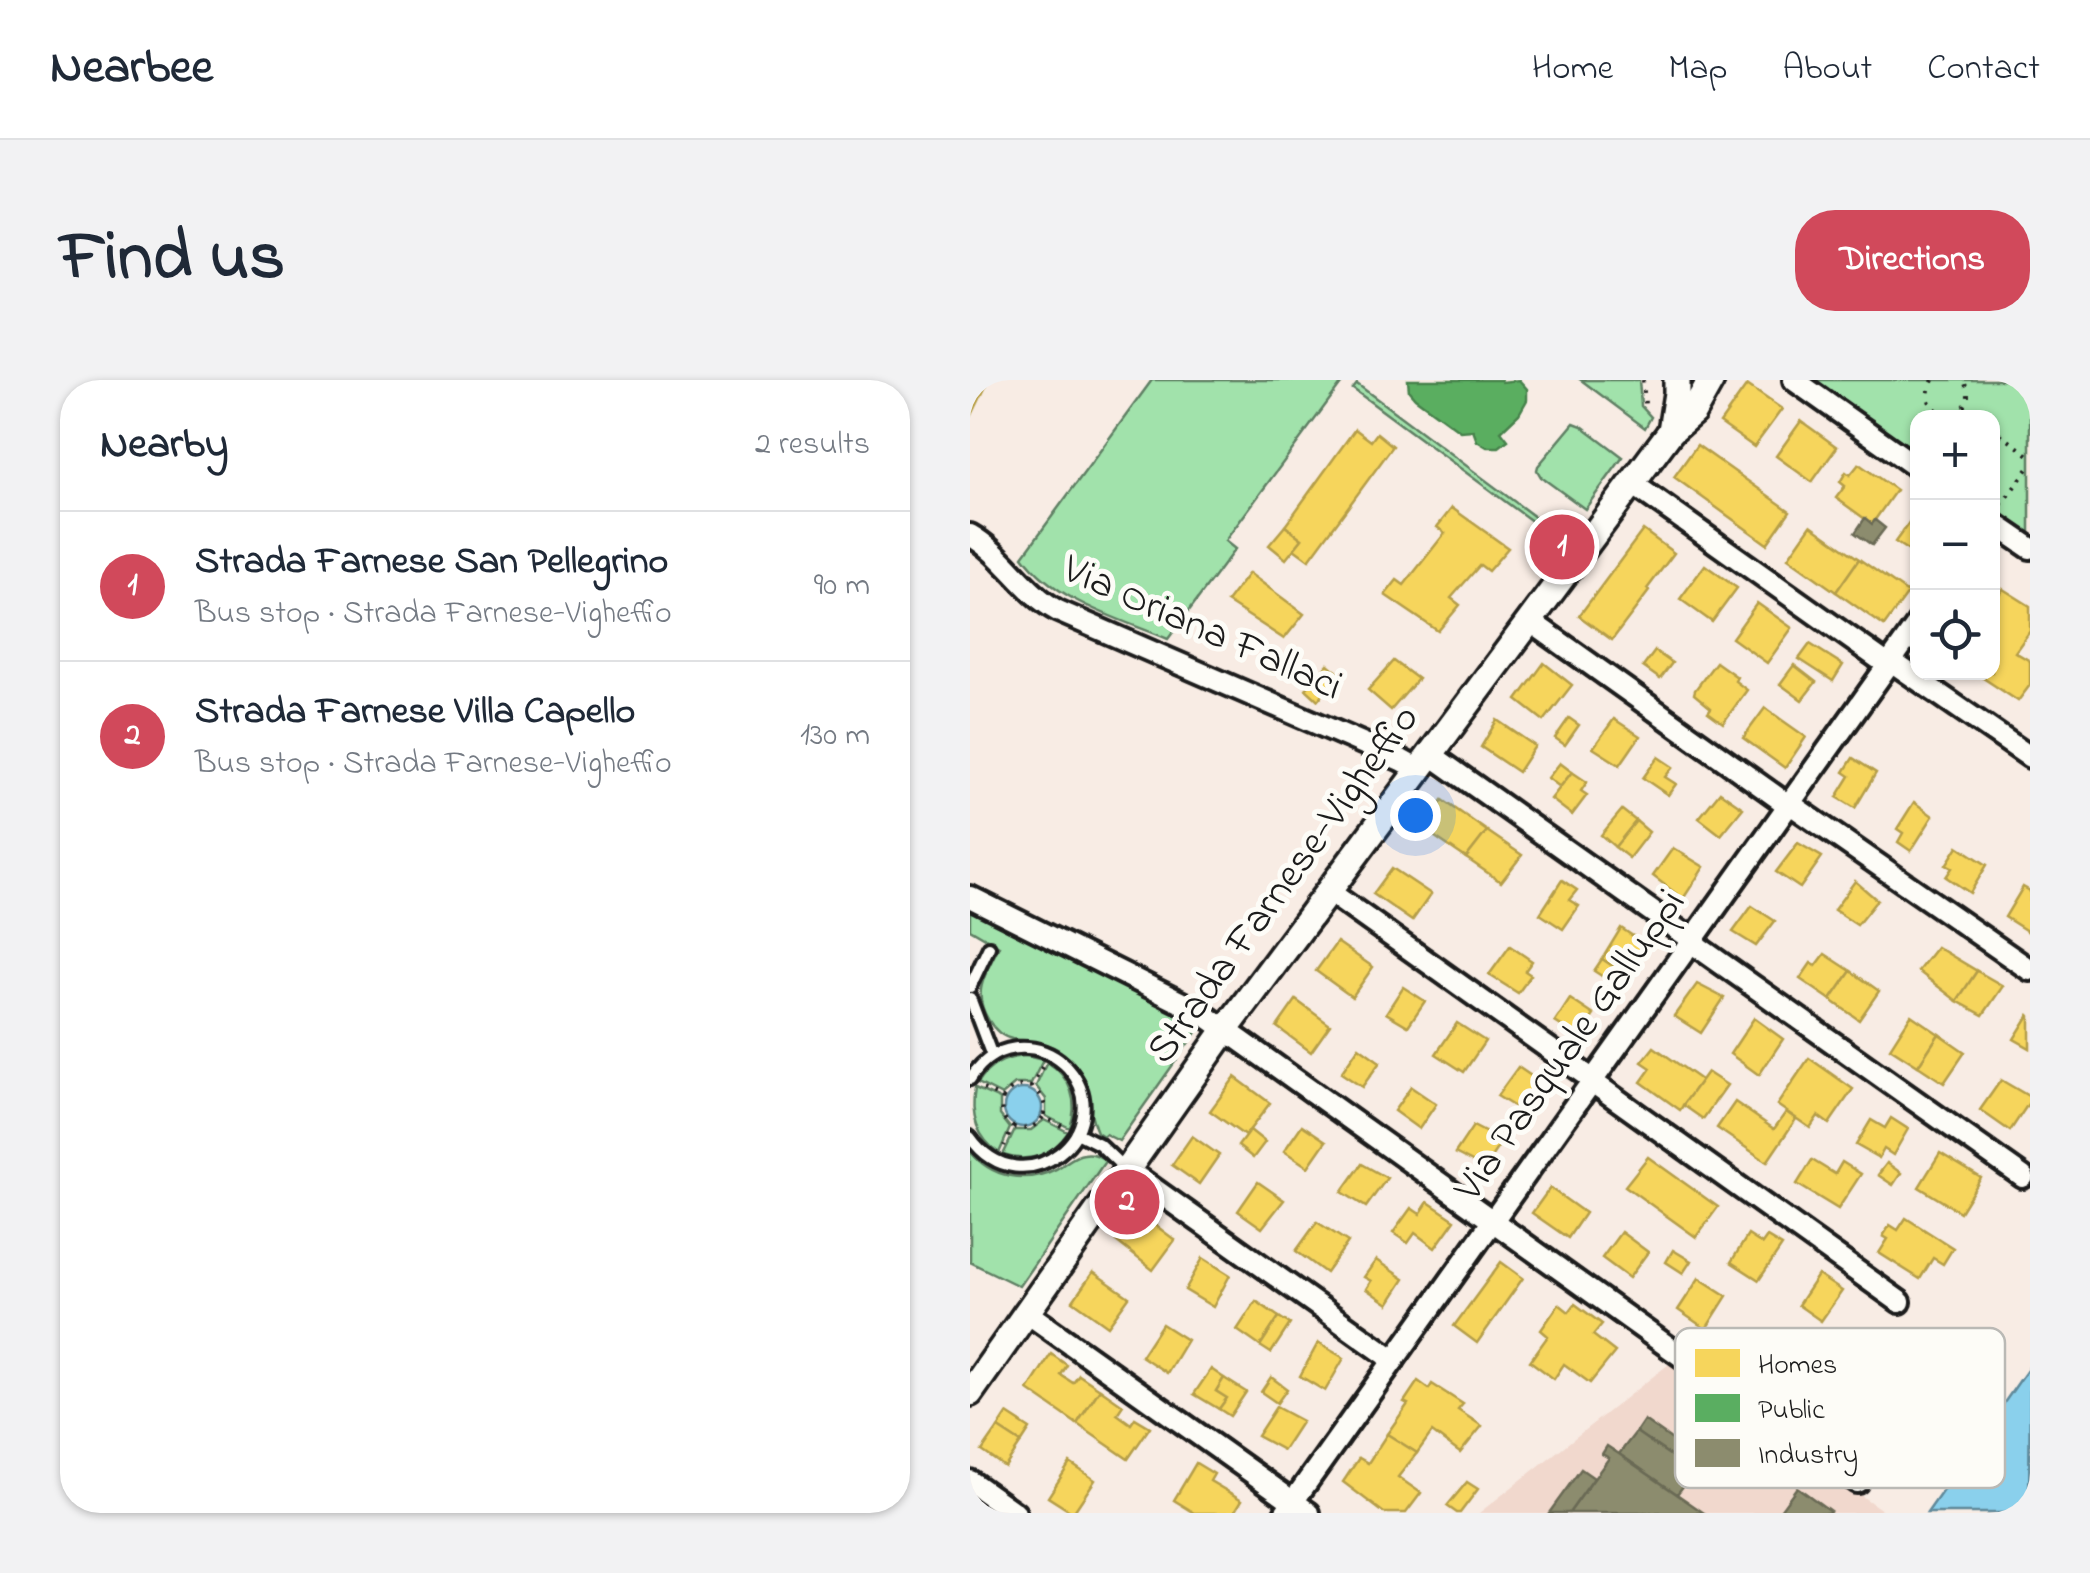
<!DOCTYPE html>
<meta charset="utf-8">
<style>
:root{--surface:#fff;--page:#f2f2f3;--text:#1f2937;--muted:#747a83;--line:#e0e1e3;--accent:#d1495b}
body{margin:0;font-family:"Indie Flower",sans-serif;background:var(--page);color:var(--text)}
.controls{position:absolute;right:30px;top:30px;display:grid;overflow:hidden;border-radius:20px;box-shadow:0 2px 8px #0004}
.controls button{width:90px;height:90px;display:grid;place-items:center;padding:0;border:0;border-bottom:2px solid var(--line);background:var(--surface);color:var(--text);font:50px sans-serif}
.you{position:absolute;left:445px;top:435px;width:35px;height:35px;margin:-25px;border:8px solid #fff;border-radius:50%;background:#1a73e8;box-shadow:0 0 0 15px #1a73e833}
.badge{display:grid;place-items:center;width:65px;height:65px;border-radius:50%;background:var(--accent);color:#fff;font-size:32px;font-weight:700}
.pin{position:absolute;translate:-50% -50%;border:5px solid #fff;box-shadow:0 2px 10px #0006}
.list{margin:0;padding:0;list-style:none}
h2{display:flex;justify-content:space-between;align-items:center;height:130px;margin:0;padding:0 40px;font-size:42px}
h2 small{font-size:32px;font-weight:400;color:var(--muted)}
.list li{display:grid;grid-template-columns:65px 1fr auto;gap:30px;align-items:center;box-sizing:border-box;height:150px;padding:0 40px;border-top:2px solid var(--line)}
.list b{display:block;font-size:38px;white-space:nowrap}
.list p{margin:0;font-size:32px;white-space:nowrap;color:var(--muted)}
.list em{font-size:32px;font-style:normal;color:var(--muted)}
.icon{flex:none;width:55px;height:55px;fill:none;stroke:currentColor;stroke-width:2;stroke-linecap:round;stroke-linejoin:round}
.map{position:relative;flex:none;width:1060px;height:1133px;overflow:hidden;border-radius:40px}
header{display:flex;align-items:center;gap:60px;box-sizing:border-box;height:140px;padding:0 50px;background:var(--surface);border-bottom:2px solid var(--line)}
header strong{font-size:48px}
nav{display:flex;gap:55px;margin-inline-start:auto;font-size:35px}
.intro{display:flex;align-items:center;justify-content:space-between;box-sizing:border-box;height:240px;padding:0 60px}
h1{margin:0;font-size:70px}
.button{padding:25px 45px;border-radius:40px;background:var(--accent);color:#fff;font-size:35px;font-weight:700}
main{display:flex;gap:60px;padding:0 60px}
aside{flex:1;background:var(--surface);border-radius:40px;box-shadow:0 2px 8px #0004}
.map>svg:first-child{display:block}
.built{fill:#f1d8cd}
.green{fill:#a1e2ab;stroke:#5e7f64;stroke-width:2.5}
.water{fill:#8ad0ec;stroke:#5e8899;stroke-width:2.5}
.homes{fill:#f6d55c;stroke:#b59e49;stroke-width:2.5}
.public{fill:#5aae61;stroke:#47824c;stroke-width:2.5}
.industry{fill:#8c8c6e;stroke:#6a6a55;stroke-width:2.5}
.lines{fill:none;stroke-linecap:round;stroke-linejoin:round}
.service-casing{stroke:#1c1c1c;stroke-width:18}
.minor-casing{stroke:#1c1c1c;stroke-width:28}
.tertiary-casing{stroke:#1c1c1c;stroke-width:32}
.path{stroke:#1c1c1c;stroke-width:4;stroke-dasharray:2.5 8;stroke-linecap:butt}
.service{stroke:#fdfcf7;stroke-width:10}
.minor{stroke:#fdfcf7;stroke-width:20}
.tertiary{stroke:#fdfcf7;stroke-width:25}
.labels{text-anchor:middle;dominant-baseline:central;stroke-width:10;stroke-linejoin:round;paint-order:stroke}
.street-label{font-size:42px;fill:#1c1c1c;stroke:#fdfcf7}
.key{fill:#fdfcf7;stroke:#bab9b5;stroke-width:2.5}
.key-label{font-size:28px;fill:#1c1c1c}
</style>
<header>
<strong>Nearbee</strong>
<nav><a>Home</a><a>Map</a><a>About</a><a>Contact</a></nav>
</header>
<div class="intro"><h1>Find us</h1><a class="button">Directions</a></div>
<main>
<aside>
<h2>Nearby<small>2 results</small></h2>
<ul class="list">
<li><span class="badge">1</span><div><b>Strada Farnese San Pellegrino</b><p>Bus stop · Strada Farnese-Vigheffio</p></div><em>90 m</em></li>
<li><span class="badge">2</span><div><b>Strada Farnese Villa Capello</b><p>Bus stop · Strada Farnese-Vigheffio</p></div><em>130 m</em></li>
</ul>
</aside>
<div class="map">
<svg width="1060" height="1133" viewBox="0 0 1060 1133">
<rect width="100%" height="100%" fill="#f8ece4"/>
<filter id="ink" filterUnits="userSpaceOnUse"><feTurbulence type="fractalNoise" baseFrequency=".01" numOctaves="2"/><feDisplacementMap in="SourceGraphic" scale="20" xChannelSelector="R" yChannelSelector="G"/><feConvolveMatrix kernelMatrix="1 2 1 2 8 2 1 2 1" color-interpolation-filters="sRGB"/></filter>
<g filter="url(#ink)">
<polygon class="built" points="699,984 912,1130 911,1133 509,1133"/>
<g class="green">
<path d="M182 0H374L255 161 265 169 198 259C148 238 86 222 53 176Z"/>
<polygon points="611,0 669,0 671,26 681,37 675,48"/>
<polygon points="834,0 1060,0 1060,161 1023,134 1022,38 948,38 947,81"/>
<polygon points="387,4 593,158 590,162 383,9"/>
<polygon points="604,43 612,46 653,77 615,129 571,97 567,90 568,86"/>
<path d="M0 527 234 641 149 761 135 754 133 756 127 752C116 728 121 700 100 679 83 661 64 662 42 659 23 655 8 628 11 609 13 595 23 579 29 566L0 549Z"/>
<path d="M56 676 73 680 61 704H45L32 715 8 703C19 685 35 677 56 676Z"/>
<path d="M77 682C101 697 109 721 100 748L76 736V719L66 706Z"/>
<path d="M5 708 30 719V735L40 748 29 773C6 757 0 735 5 708Z"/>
<path d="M74 740 98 752C83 775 59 784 33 775L45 750H61Z"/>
<path d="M0 771C21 798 55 804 86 789 96 784 103 775 114 774 122 772 129 776 136 780L49 906 0 882Z"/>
</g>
<g class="water">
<circle cx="53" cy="728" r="19"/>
<polygon points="1060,986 1059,1133 957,1133 1050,1000"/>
</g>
<g class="homes">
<polygon points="0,0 19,0 0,39"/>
<polygon points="777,5 812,29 784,67 750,43"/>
<polygon points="831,41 867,67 842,102 806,76"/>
<polygon points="385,49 401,61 407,53 423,66 339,180 324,169 332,159 315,146"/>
<polygon points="727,65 820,131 797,164 704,97"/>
<polygon points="889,84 926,110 902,144 866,118 875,106 870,102 876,92 880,95"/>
<polygon points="482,128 538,168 518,191 510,185 481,218 490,225 468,251 415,215 427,200 434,205 475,153 467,147"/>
<polygon points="948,130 948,177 925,162"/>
<polygon points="841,145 889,179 866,212 818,178"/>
<polygon points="315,146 332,159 316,179 299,165"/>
<polygon points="673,150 704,173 677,209 679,211 642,260 609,236"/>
<polygon points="889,179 938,213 914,246 866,212"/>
<polygon points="735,185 767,208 742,242 710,219"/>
<polygon points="279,193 334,234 314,259 257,222"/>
<polygon points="1033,209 1060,226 1060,251 1045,272 1060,281 1060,305 1048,321 1004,292 1022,292 1022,224"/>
<polygon points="787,223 822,248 797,283 762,258"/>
<polygon points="840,264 873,285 863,301 829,279"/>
<polygon points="685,271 702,283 690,299 673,287"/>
<polygon points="424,281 448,299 421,330 398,310"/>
<polygon points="746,282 767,297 765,301 777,310 753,343 738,332 741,328 724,314 725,310"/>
<polygon points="574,283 602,305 574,341 547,320"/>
<polygon points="358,284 370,294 348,320 336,309"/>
<polygon points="824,285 846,302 832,320 810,304"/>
<polygon points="795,328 836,357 815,388 773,358"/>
<polygon points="599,338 609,345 595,365 585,358"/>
<polygon points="644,339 670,356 650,385 623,368"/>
<polygon points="527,340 565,366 548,392 511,367"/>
<polygon points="688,377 703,387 695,397 706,404 698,415 673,398"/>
<polygon points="883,378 906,393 885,428 867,417 880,396 874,392"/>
<polygon points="590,383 602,392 590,407 578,398"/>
<polygon points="602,392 617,402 611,411 617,415 602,435 581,419"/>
<polygon points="750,412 773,428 751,455 729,438"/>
<polygon points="473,420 517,451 496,478 452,448"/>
<polygon points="944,422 963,436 941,471 928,462 933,453 927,449"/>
<polygon points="652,430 666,441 645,467 631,455"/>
<polygon points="666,441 679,452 659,478 645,467"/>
<polygon points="517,451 552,475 531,502 496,478"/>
<polygon points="828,463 852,477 830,508 806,492"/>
<polygon points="988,466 1017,485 1000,513 976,497 982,488 976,485"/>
<polygon points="703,468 734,487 713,519 683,496"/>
<polygon points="422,488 461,514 442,541 403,514"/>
<polygon points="592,500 607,510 599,520 609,526 593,549 570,534"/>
<polygon points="885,501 907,520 887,545 864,530"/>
<polygon points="1053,507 1060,511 1060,553 1035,537"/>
<polygon points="782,526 805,541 786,566 763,552"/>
<polygon points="651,548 679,567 661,598 632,579"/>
<polygon points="367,562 403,587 382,617 346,591"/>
<polygon points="540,566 562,581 555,591 561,595 548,613 519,595"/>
<polygon points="967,567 1007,591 987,621 948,591"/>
<polygon points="855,574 881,591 861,620 830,599 841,583 846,586"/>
<polygon points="632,579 661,598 652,609 624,591"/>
<polygon points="881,591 909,611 889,640 861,620"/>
<polygon points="1007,591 1033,606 1013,635 987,621"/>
<polygon points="727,604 754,618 731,653 704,636"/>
<polygon points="433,607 455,621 438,646 416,633"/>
<polygon points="600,619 624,635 609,657 585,642"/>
<polygon points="326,620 360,645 341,672 307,647"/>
<polygon points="941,635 969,654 948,686 920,668"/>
<polygon points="1059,635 1060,636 1060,668 1044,659"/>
<polygon points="784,638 813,659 789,695 760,674"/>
<polygon points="487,643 515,661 494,692 466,674"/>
<polygon points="969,654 995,672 974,703 948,686"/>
<polygon points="389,667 410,682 392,707 371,693"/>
<polygon points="684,667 731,700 710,730 671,702 681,688 672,682"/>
<polygon points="839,678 883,709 859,744 848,736 840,748 807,725"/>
<polygon points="548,687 573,704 553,732 527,716"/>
<polygon points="737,692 757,705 733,739 713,725"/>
<polygon points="265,697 300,723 275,756 240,731"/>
<polygon points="1031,700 1060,717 1060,721 1040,751 1010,730"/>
<polygon points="441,707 466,724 449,749 424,731"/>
<polygon points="765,722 804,749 816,732 826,739 797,782 747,748"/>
<polygon points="921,738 938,749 923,775 914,769 909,778 886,765 901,740 915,748"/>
<polygon points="332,745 356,761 338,787 314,771"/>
<polygon points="503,746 532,761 514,788 485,773"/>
<polygon points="280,750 295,762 283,778 268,766"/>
<polygon points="222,756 249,775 229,804 202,785"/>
<polygon points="970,773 1011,798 990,832 949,807"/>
<polygon points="678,777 748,827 726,857 655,806"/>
<polygon points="842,780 865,794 872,782 891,794 868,829 827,804"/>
<polygon points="917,783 931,793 923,805 908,795"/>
<polygon points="392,784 417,798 396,827 372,812"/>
<polygon points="288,802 314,820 292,848 268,831"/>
<polygon points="580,808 615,833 598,858 562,833"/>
<polygon points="458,822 485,840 465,868 445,853 438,863 423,853 441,828 450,834"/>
<polygon points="173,836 205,860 183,890 146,861 160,842 165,846"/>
<polygon points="936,838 983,868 973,884 963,878 950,899 909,873 918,859 913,856 920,845 928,850"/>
<polygon points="347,842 378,862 356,893 326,871"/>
<polygon points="651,852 678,872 659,898 632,878"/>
<polygon points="778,855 792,864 797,857 812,866 789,900 761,882"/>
<polygon points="703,870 721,881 713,893 696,882"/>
<polygon points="233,878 260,895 243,927 215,910"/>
<polygon points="406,880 434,899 418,924 396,909 401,901 394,897"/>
<polygon points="531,882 553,898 507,963 484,946"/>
<polygon points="123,892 159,917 138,946 103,921"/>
<polygon points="848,895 872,911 851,941 828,925"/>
<polygon points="729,898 757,916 736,949 708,930"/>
<polygon points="286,921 309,937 290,966 267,950"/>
<polygon points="589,924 599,932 605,924 632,944 623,955 645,972 620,1003 594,984 584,999 560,981 578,956 571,950"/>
<polygon points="309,937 320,944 301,973 290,966"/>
<polygon points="192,944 217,960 197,993 171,976"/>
<polygon points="348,963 374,978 355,1011 330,996"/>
<polygon points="81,974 97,985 91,995 103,1003 109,995 130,1009 107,1044 58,1010"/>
<polygon points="241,989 254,998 246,1011 257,1018 249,1029 224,1014"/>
<polygon points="301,997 317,1009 307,1023 291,1012"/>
<polygon points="254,998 276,1012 260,1036 249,1029 257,1018 246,1011"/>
<polygon points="448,1001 459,1009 462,1004 493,1024 488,1030 512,1046 490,1073 462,1052 447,1073 417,1054 438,1024 434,1022"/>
<polygon points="130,1009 153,1025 147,1034 161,1044 165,1038 180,1047 158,1079 107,1044"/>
<polygon points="306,1027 332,1041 313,1070 287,1056"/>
<polygon points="37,1034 60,1049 51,1063 28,1048"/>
<polygon points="28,1048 51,1063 35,1087 12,1071"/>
<polygon points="417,1054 447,1073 428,1097 451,1113 436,1133 414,1133 373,1102 389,1078 398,1083"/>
<polygon points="100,1083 125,1100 103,1133 78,1117"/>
<polygon points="226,1083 244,1094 240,1101 272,1120 264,1133 225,1133 204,1120"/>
<polygon points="497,1102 508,1109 490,1133 487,1133 477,1126"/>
</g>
<polygon class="public" points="438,0 531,0 532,2 549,0 557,9 557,20 549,34 531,51 538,60 529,67 517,67 507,61 503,50 490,51 445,18 439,11"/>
<g class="industry">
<polygon points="895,138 902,144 905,140 915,148 902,165 885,153"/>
<polygon points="674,1040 732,1081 724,1092 666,1052"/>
<polygon points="666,1052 724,1092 707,1114 649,1074"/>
<polygon points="637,1066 649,1074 734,1133 599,1133 639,1078 632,1074"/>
<polygon points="611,1089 624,1098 599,1133 579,1133"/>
<polygon points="827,1107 860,1131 858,1133 808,1133"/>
</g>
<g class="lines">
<g class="service-casing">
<g id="service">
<polyline points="0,607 19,567"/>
<polyline points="0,618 22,676"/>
<path d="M0 699C13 678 33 666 58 668 73 669 88 677 98 688 152 749 53 832 0 757"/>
<polyline points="107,753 129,764 155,789"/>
</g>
</g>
<g class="minor-casing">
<g id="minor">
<polyline points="824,0 948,88"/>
<polyline points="663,104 918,285"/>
<polyline points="1022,142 1060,168"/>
<path d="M0 155C35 175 53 212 88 231L431 380 449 390"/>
<polyline points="560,241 818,425"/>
<polyline points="921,281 1060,377"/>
<polyline points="460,374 722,560"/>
<polyline points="819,423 1060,590"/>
<polyline points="358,511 623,700"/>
<polyline points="0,517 232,633 887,1102"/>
<polyline points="721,562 1053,797"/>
<polyline points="621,701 930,922"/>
<polyline points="156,789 424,980"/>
<polyline points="56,932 339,1133"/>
<polyline points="0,1101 45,1133"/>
<polyline points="315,1133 948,243"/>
</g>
</g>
<g class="tertiary-casing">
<g id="tertiary">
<polyline points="701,51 707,13 707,0"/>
<polyline points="0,1013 256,649 701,51 723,32 741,0"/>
</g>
</g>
<g class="path">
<polyline points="673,0 675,24 678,29"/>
<path d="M963 0C939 44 1018 43 993 0"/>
<polyline points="994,27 1008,38"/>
<polyline points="1022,48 1060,76"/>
<polyline points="1031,125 1060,86"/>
<path d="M72 687 62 707C73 715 77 724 73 737"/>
<path d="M13 709 33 718C40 707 49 704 61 707"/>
<path d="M33 718C29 731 33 740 43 747L34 766"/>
<path d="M43 747C56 751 65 748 73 737L92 746"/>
</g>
<use href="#service" class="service"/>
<use href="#minor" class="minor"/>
<use href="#tertiary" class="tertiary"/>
</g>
</g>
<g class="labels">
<g class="street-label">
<text transform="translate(232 249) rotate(24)">Via Oriana Fallaci</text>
<text transform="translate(314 505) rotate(-54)">Strada Farnese-Vigheffio</text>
<text transform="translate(601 666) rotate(-55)">Via Pasquale Galluppi</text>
</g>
</g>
<rect x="705" y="948" width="330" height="160" rx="15" class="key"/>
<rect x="725" y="969" width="45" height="28" fill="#f6d55c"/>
<rect x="725" y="1014" width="45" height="28" fill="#5aae61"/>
<rect x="725" y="1059" width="45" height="28" fill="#8c8c6e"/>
<g class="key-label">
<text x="788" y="993">Homes</text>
<text x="788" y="1038">Public</text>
<text x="788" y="1083">Industry</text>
</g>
</svg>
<div class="controls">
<button>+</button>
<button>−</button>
<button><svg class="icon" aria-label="locate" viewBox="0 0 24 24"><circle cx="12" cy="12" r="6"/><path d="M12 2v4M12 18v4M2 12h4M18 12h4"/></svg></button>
</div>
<div class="you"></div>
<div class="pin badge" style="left:592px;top:167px">1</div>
<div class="pin badge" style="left:157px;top:822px">2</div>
</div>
</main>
